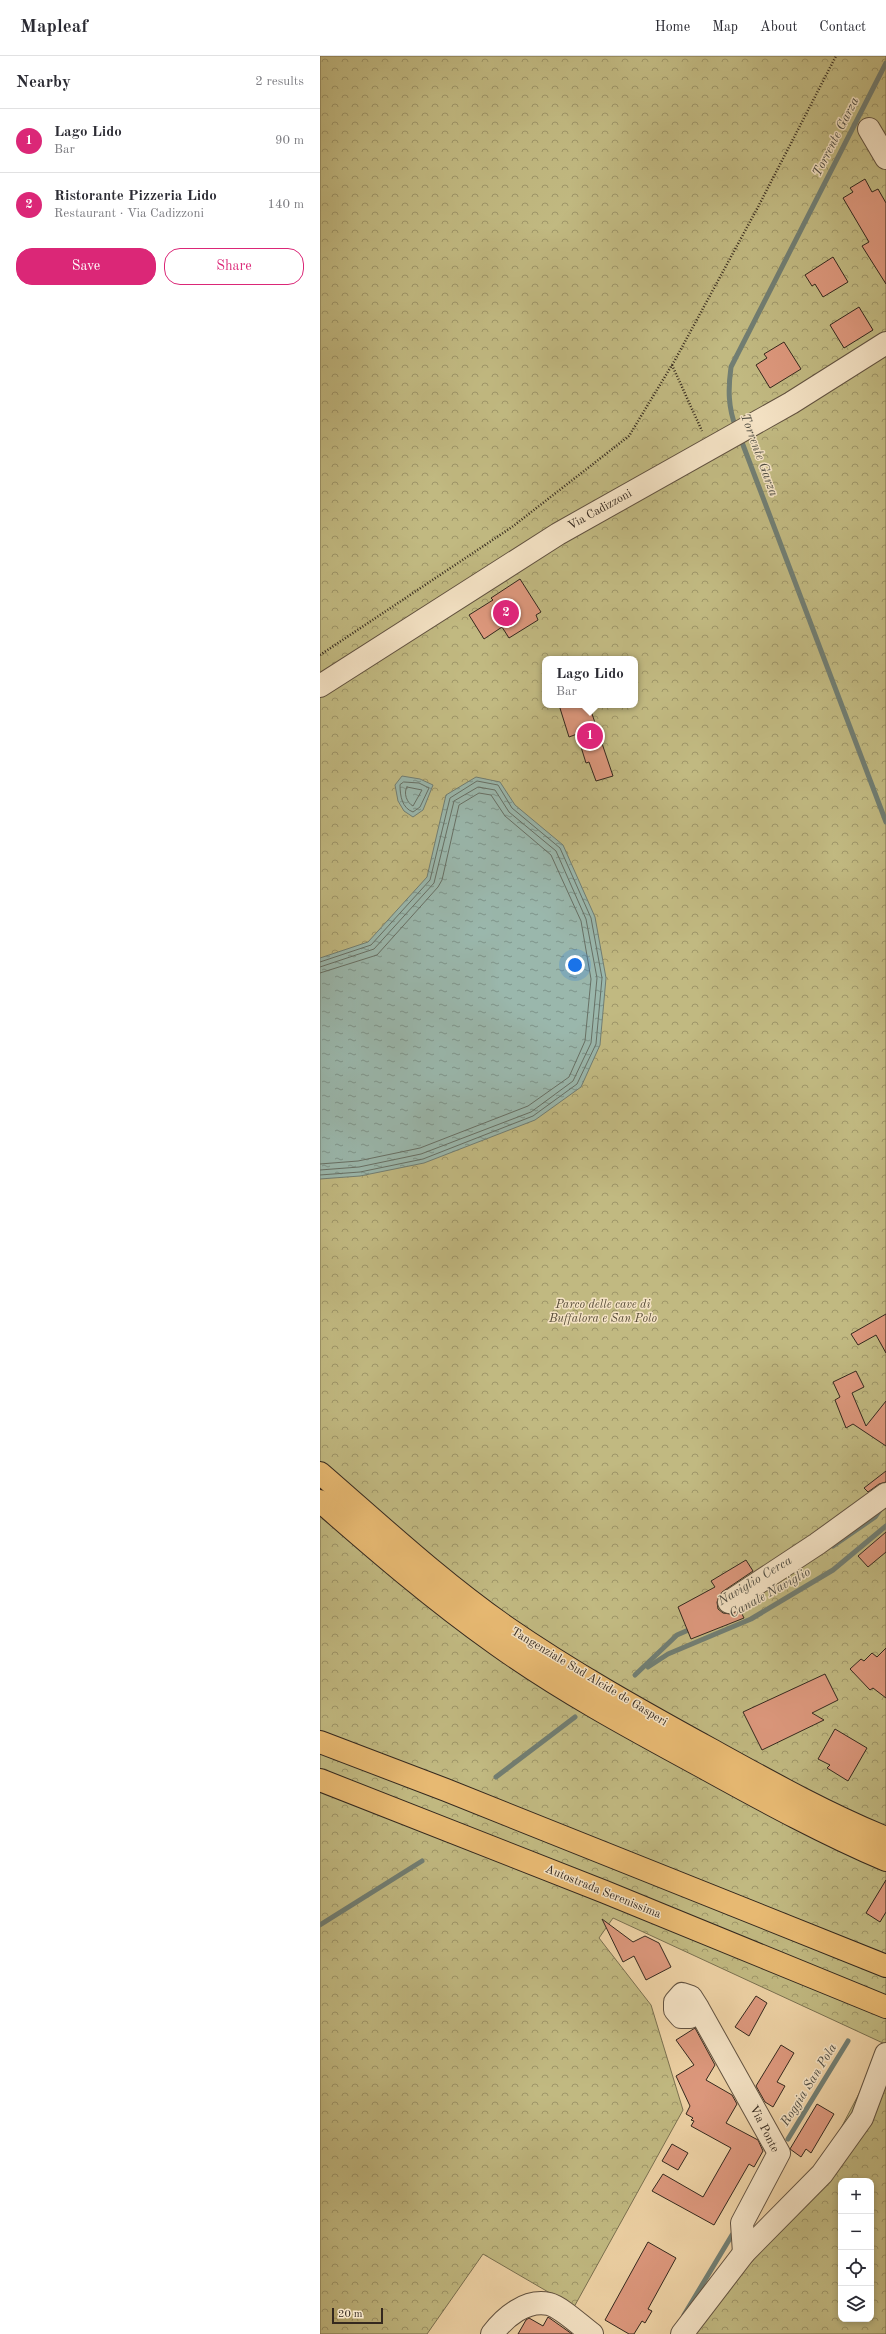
<!DOCTYPE html>
<meta charset="utf-8">
<style>
:root{--surface:#fff;--page:#f7f7f7;--text:#2b2b33;--muted:#7c7c81;--line:#e1e1e2;--accent:#db2777}
body{margin:0;font-family:"Old Standard TT",serif;background:var(--page);color:var(--text)}
.controls{position:absolute;right:12px;bottom:12px;display:grid;overflow:hidden;border-radius:8px;box-shadow:0 2px 6px #0003}
.controls button{width:36px;height:36px;display:grid;place-items:center;padding:0;border:0;border-bottom:1px solid var(--line);background:var(--surface);color:var(--text);font:20px sans-serif}
.scale{position:absolute;left:12px;bottom:10px;width:51px;box-sizing:border-box;padding-left:4px;border:2px solid #34281e;border-top:0;font-size:11px;line-height:14px;white-space:nowrap;color:#34281e;-webkit-text-stroke:3px #f4e2c4;paint-order:stroke}
.you{position:absolute;left:255px;top:909px;width:14px;height:14px;margin:-10px;border:3px solid #fff;border-radius:50%;background:#1a73e8;box-shadow:0 0 0 6px #1a73e833}
.badge{display:grid;place-items:center;width:26px;height:26px;border-radius:50%;background:var(--accent);color:#fff;font-size:13px;font-weight:700}
.pin{position:absolute;translate:-50% -50%;border:2px solid #fff;box-shadow:0 1px 4px #0006}
.popup{position:absolute;left:222px;top:600px;width:96px;height:52px;box-sizing:border-box;display:grid;place-content:center;border-radius:8px;background:var(--surface);filter:drop-shadow(0 1px 3px #0005);font-size:13px;white-space:nowrap;color:var(--muted)}
.popup b{font-size:15px;color:var(--text)}
.popup::after{content:'';position:absolute;left:50%;top:100%;margin-left:-8px;border:8px solid transparent;border-top-color:var(--surface)}
.list{margin:0;padding:0;list-style:none}
h2{display:flex;justify-content:space-between;align-items:center;height:52px;margin:0;padding:0 16px;font-size:17px}
h2 small{font-size:13px;font-weight:400;color:var(--muted)}
.list li{display:grid;grid-template-columns:26px 1fr auto;gap:12px;align-items:center;box-sizing:border-box;height:64px;padding:0 16px;border-top:1px solid var(--line)}
.list b{display:block;font-size:15px;white-space:nowrap}
.list p{margin:0;font-size:13px;white-space:nowrap;color:var(--muted)}
.list em{font-size:13px;font-style:normal;color:var(--muted)}
.actions{display:flex;gap:8px;padding:12px 16px}
.actions a{flex:1;padding:9px 0;border:1px solid var(--accent);border-radius:16px;text-align:center;font-size:14px;color:var(--accent)}
.actions .main{background:var(--accent);color:#fff}
.icon{flex:none;width:22px;height:22px;fill:none;stroke:currentColor;stroke-width:2;stroke-linecap:round;stroke-linejoin:round}
.map{position:relative;flex:none;width:566px;height:2278px;overflow:hidden}
header{display:flex;align-items:center;gap:24px;box-sizing:border-box;height:56px;padding:0 20px;background:var(--surface);border-bottom:1px solid var(--line)}
header strong{font-size:19px}
nav{display:flex;gap:22px;margin-inline-start:auto;font-size:14px}
main{display:flex}
aside{flex:1;background:var(--surface)}
.map>svg:first-child{display:block}
.forest{fill:url(#forest-crowns);stroke:#7a7050;fill-rule:evenodd}
.water{fill:url(#water-ripples);stroke:#717e73}
.lines{fill:none;stroke-linecap:round;stroke-linejoin:round}
.shore{stroke:#677065;stroke-width:1}
.stream{stroke:#717e73;stroke-width:5}
.building{fill:#dd987d;stroke:#34281e}
.minor-casing{stroke:#625240;stroke-width:24}
.highway-casing{stroke:#34281e;stroke-width:24}
.path{stroke:#34281e;stroke-width:2.5;stroke-dasharray:1 2;stroke-linecap:butt}
.minor{stroke:#f4e2c4;stroke-width:22}
.highway{stroke:#e7b972;stroke-width:22}
.labels{text-anchor:middle;dominant-baseline:central;stroke-width:3;stroke-linejoin:round;paint-order:stroke}
.street-label{font-size:12px;fill:#34281e;stroke:#f4e2c4}
.park-label{font-size:12px;font-style:italic;fill:#574c37;stroke:#f4e2c4}
.water-label{font-size:13px;font-style:italic;fill:#4e4c42;stroke:#f4e2c4}
</style>
<header>
<strong>Mapleaf</strong>
<nav><a>Home</a><a>Map</a><a>About</a><a>Contact</a></nav>
</header>
<main>
<aside>
<h2>Nearby<small>2 results</small></h2>
<ul class="list">
<li><span class="badge">1</span><div><b>Lago Lido</b><p>Bar</p></div><em>90 m</em></li>
<li><span class="badge">2</span><div><b>Ristorante Pizzeria Lido</b><p>Restaurant · Via Cadizzoni</p></div><em>140 m</em></li>
</ul>
<div class="actions"><a class="main">Save</a><a>Share</a></div>
</aside>
<div class="map">
<svg width="566" height="2278" viewBox="0 0 566 2278">
<defs>
<pattern id="forest-crowns" width="20" height="18" patternUnits="userSpaceOnUse"><rect width="20" height="18" fill="#c1b981"/><path d="M2 6a3 3 0 1 1 6 0M12 15a3 3 0 1 1 6 0" fill="none" stroke="#9e9669"/></pattern>
<pattern id="water-ripples" width="26" height="14" patternUnits="userSpaceOnUse"><rect width="26" height="14" fill="#9ab7ac"/><path d="M2 4q2-2 4 0t4 0M15 11q2-2 4 0t4 0" fill="none" stroke="#7e958b"/></pattern>
</defs>
<rect width="100%" height="100%" fill="#eed2a5"/>
<filter id="stains"><feTurbulence type="fractalNoise" baseFrequency=".005" numOctaves="4"/><feColorMatrix values="0 0 0 0 .2 0 0 0 0 .09 0 0 0 0 .02 0 0 0 .5 -.17"/></filter>
<radialGradient id="worn" r=".72"><stop offset=".6" stop-color="#630" stop-opacity="0"/><stop offset="1" stop-color="#630" stop-opacity=".3"/></radialGradient>
<path class="forest" d="M0 0H566V2278H356L498 2116 565 1988 293 1862 279 1882 331 1949 363 2054 254 2251 163 2198 107 2278H0ZM225 603H315V649H225ZM521 2125H551V2263H521Z"/>
<g class="water">
<polygon points="82,720 100,723 113,729 103,754 93,761 84,755 78,745 75,729"/>
<polygon points="156,721 180,726 195,749 243,789 275,861 286,922 280,989 261,1031 215,1064 104,1107 40,1120 0,1123 0,902 48,886 107,821 126,739"/>
</g>
<g class="lines">
<g class="shore">
<path d="M84 726 99 727 109 732 100 751 93 756C82 752 80 740 80 729Z"/>
<path d="M87 731 102 734 93 750C87 747 83 737 87 731Z"/>
<polyline points="0,906 51,889 110,824 130,742 157,725 178,729 192,752 240,792 271,862 282,922 276,988 257,1028 213,1060 103,1103 40,1116 0,1119"/>
<polyline points="0,911 54,893 114,827 134,745 158,731 175,734 189,756 236,795 266,863 277,922 271,987 253,1025 211,1056 101,1098 39,1111 0,1114"/>
<polyline points="0,917 57,899 118,831 122,824 139,749 159,737 171,739 185,760 231,799 261,865 271,923 265,985 249,1021 208,1050 100,1092 38,1105 0,1108"/>
</g>
<g class="stream">
<path d="M416 372C408 351 408 333 411 311L566 7"/>
<polyline points="420,381 566,766"/>
<polyline points="513,1490 555,1461 560,1454"/>
<polyline points="328,1611 348,1598 431,1563 513,1514 566,1470"/>
<polyline points="315,1619 357,1579 373,1572"/>
<polyline points="176,1721 255,1661"/>
<polyline points="0,1869 102,1805"/>
<polyline points="468,2083 528,1985"/>
<polyline points="364,2259 412,2179"/>
</g>
</g>
<g class="building">
<polygon points="545,123 552,136 558,133 566,147 566,228 542,190 549,186 523,142 533,136 530,132"/>
<polygon points="513,201 528,226 503,241 495,228 492,230 485,219"/>
<polygon points="539,251 553,274 524,292 510,269"/>
<polygon points="464,286 481,313 450,332 436,309 447,302 444,298"/>
<polygon points="200,523 221,556 216,559 218,564 189,582 182,571 164,583 149,559 173,544 171,542"/>
<polygon points="239,649 269,649 293,720 276,725 269,706 266,707 257,678 249,681"/>
<polygon points="566,1258 566,1297 556,1279 538,1289 531,1278"/>
<polygon points="536,1315 544,1331 532,1337 546,1370 566,1345 566,1390 533,1368 526,1372 515,1344 520,1341 513,1326"/>
<polygon points="566,1415 566,1426 559,1428 548,1436 544,1432"/>
<polygon points="566,1476 566,1496 548,1511 538,1500"/>
<polygon points="426,1504 433,1515 402,1536 397,1546 398,1553 403,1557 410,1558 420,1554 424,1562 371,1583 358,1551 395,1531 391,1525"/>
<polygon points="566,1592 566,1642 553,1632 550,1634 530,1613 541,1603 544,1605 552,1597 557,1601"/>
<polygon points="505,1618 518,1644 492,1657 504,1664 442,1694 423,1656"/>
<polygon points="515,1673 547,1692 528,1725 507,1712 510,1709 498,1703"/>
<polygon points="566,1824 566,1856 560,1866 546,1857"/>
<polygon points="282,1863 313,1886 325,1880 339,1887 351,1911 326,1924 314,1900 303,1906"/>
<polygon points="436,1940 447,1947 429,1980 415,1971"/>
<polygon points="375,1972 395,2009 386,2024 412,2039 417,2048 406,2067 438,2084 443,2095 434,2111 429,2108 394,2169 332,2135 343,2118 383,2141 411,2092 371,2070 374,2065 371,2064 373,2062 366,2058 370,2050 356,2020 374,2009 356,1984"/>
<polygon points="461,1989 474,1997 457,2026 465,2030 453,2051 445,2046 436,2030"/>
<polygon points="497,2048 514,2058 491,2097 486,2093 481,2101 470,2093"/>
<polygon points="352,2088 368,2097 358,2114 342,2105"/>
<polygon points="328,2186 356,2202 328,2253 332,2255 325,2267 322,2265 314,2278 309,2278 285,2264"/>
<polygon points="228,2261 252,2278 198,2278 206,2264 209,2262 223,2270"/>
</g>
<g class="lines">
<g class="minor-casing">
<g id="minor">
<polyline points="549,73 566,102"/>
<polyline points="0,630 238,478 471,347 566,287"/>
<polyline points="409,1546 497,1488 566,1438"/>
<polyline points="378,1952 370,1961 361,1961 355,1954 355,1946 362,1938 371,1941 378,1952 459,2097 422,2167 424,2197"/>
<path d="M172 2278C185 2261 206 2243 229 2248 241 2251 261 2270 272 2278"/>
<polyline points="362,2278 424,2197 502,2118 542,2062 566,1998"/>
</g>
</g>
<g class="highway-casing">
<g id="highway">
<path d="M0 1417C60 1469 120 1525 186 1571 251 1616 321 1655 390 1693 448 1725 505 1757 566 1782"/>
<path d="M0 1445C57 1495 114 1544 176 1588 243 1636 316 1675 388 1714 446 1746 505 1778 566 1804"/>
<polyline points="0,1686 126,1734 566,1910"/>
<polyline points="0,1724 285,1836 566,1951"/>
</g>
</g>
<g class="path">
<polyline points="352,309 382,375"/>
<polyline points="0,599 192,471 309,380 355,304 438,151 516,0"/>
</g>
<use href="#minor" class="minor"/>
<use href="#highway" class="highway"/>
</g>
<g class="labels">
<g class="street-label">
<text transform="translate(280 454) rotate(-29)">Via Cadizzoni</text>
<text transform="translate(269 1621) rotate(31)">Tangenziale Sud Alcide de Gasperi</text>
<text transform="translate(283 1836) rotate(22)">Autostrada Serenissima</text>
<text transform="translate(444 2073) rotate(63)">Via Ponte</text>
</g>
<g class="park-label">
<text x="283" y="1249">Parco delle cave di<tspan x="283" dy="14">Buffalora e San Polo</tspan></text>
</g>
<g class="water-label">
<text transform="translate(516 81) rotate(-63)">Torrente Garza</text>
<text transform="translate(439 399) rotate(70)">Torrente Garza</text>
<text transform="translate(435 1525) rotate(-31)">Naviglio Cerca</text>
<text transform="translate(450 1537) rotate(-29)">Canale Naviglio</text>
<text transform="translate(489 2029) rotate(-58)">Roggia San Pola</text>
</g>
</g>
<rect width="100%" height="100%" filter="url(#stains)"/>
<rect width="100%" height="100%" fill="url(#worn)"/>
</svg>
<div class="controls">
<button>+</button>
<button>−</button>
<button><svg class="icon" aria-label="locate" viewBox="0 0 24 24"><circle cx="12" cy="12" r="6"/><path d="M12 2v4M12 18v4M2 12h4M18 12h4"/></svg></button>
<button><svg class="icon" aria-label="layers" viewBox="0 0 24 24"><path d="M12 4l9 5-9 5-9-5zM3 14l9 5 9-5"/></svg></button>
</div>
<div class="scale">20 m</div>
<div class="you"></div>
<div class="pin badge" style="left:270px;top:680px">1</div>
<div class="popup"><b>Lago Lido</b>Bar</div>
<div class="pin badge" style="left:186px;top:557px">2</div>
</div>
</main>
